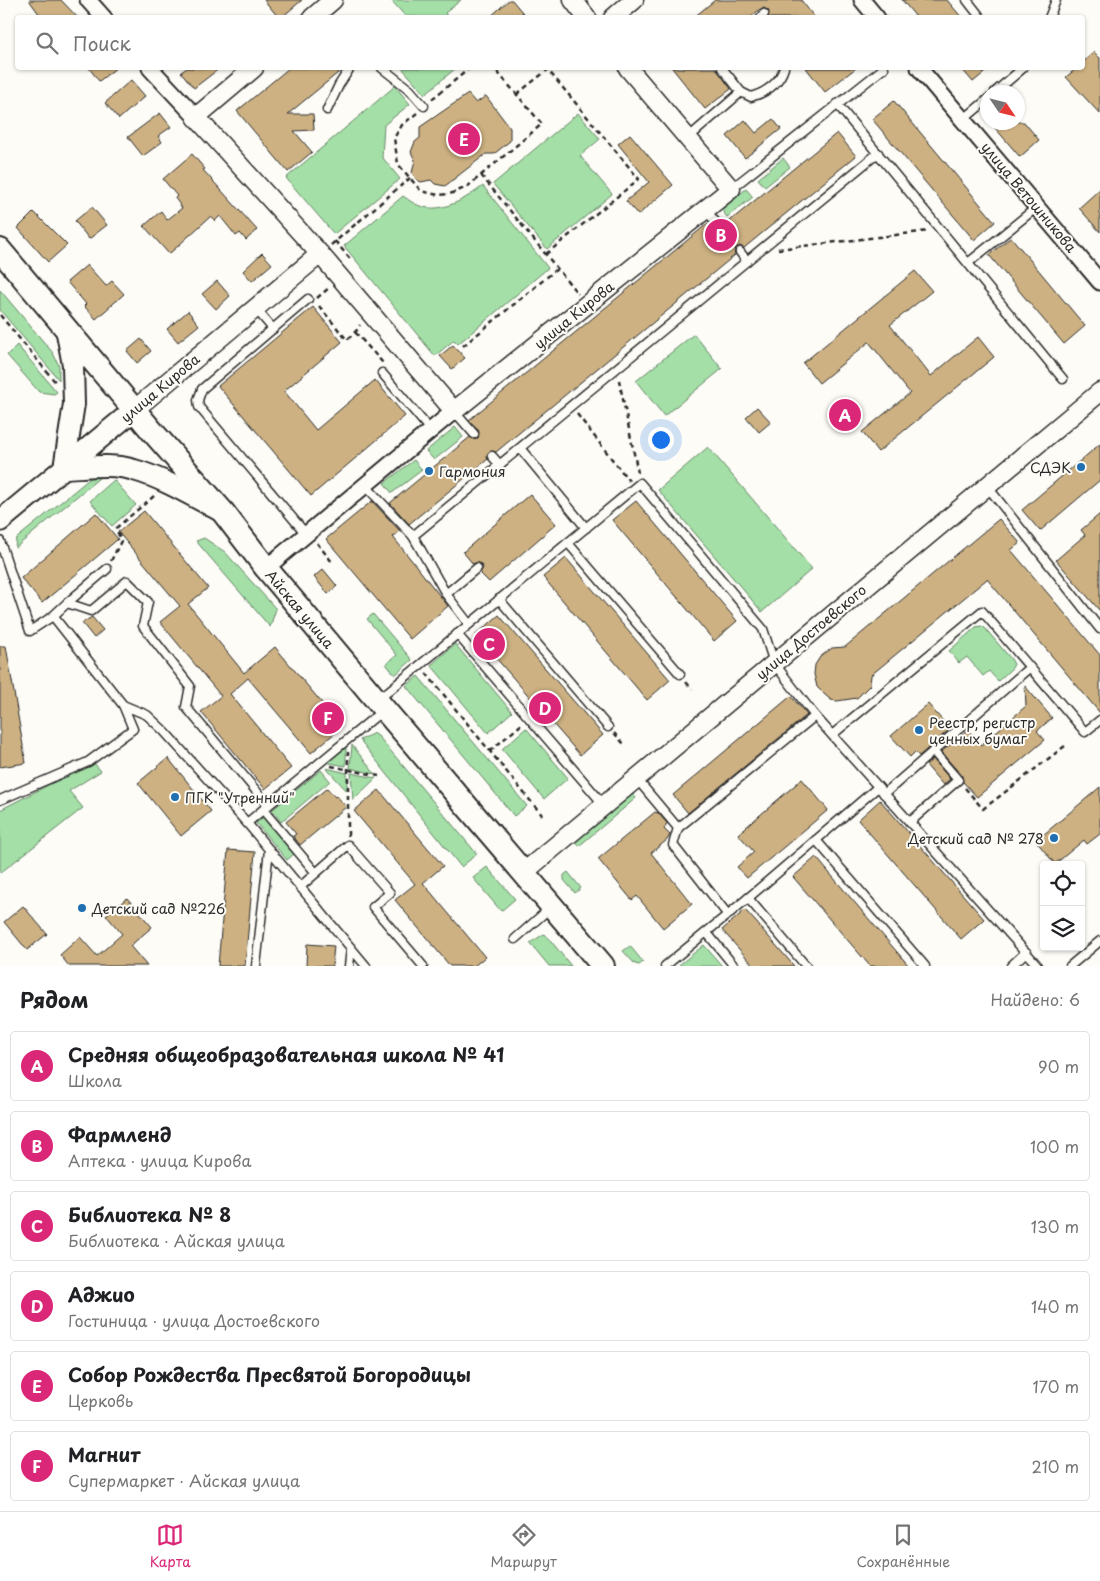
<!DOCTYPE html>
<html lang="ru">
<meta charset="utf-8">
<style>
:root{--surface:#fff;--page:#f2f2f2;--text:#202124;--muted:#757577;--line:#e0e0e0;--accent:#db2777}
body{margin:0;font-family:"Playpen Sans",sans-serif;background:var(--page);color:var(--text)}
.controls{position:absolute;right:15px;bottom:15px;display:grid;overflow:hidden;border-radius:5px;box-shadow:0 1px 4px #0004}
.controls button{width:45px;height:45px;display:grid;place-items:center;padding:0;border:0;border-bottom:1px solid var(--line);background:var(--surface);color:var(--text);font:25px sans-serif}
.compass{position:absolute;left:980px;top:85px;width:45px;height:45px;border-radius:50%;background:var(--surface);box-shadow:0 1px 4px #0004;rotate:125deg}
.you{position:absolute;left:660px;top:439px;width:18px;height:18px;margin:-12px;border:4px solid #fff;border-radius:50%;background:#1a73e8;box-shadow:0 0 0 8px #1a73e833}
.badge{display:grid;place-items:center;width:32px;height:32px;border-radius:50%;background:var(--accent);color:#fff;font-size:16px;font-weight:700}
.pin{position:absolute;translate:-50% -50%;border:2px solid #fff;box-shadow:0 1px 5px #0006}
.list{margin:0;padding:0;list-style:none}
h2{display:flex;justify-content:space-between;align-items:center;height:65px;margin:0;padding:0 20px;font-size:21px}
h2 small{font-size:16px;font-weight:400;color:var(--muted)}
.list li{display:grid;grid-template-columns:32px 1fr auto;gap:15px;align-items:center;box-sizing:border-box;height:70px;margin:0 10px 10px;padding:0 10px;border:1px solid var(--line);border-radius:5px}
.list b{display:block;font-size:19px;white-space:nowrap}
.list p{margin:0;font-size:16px;white-space:nowrap;color:var(--muted)}
.list em{font-size:16px;font-style:normal;color:var(--muted)}
.icon{flex:none;width:28px;height:28px;fill:none;stroke:currentColor;stroke-width:2;stroke-linecap:round;stroke-linejoin:round}
.map{position:relative;flex:none;width:1100px;height:966px;overflow:hidden}
.search{position:absolute;background:var(--surface);box-shadow:0 1px 4px #0004;left:15px;right:15px;top:15px;height:55px;display:flex;align-items:center;gap:12px;box-sizing:border-box;padding:0 18px;border-radius:5px;color:var(--muted);font-size:19px}
.sheet{height:545px;background:var(--surface)}
nav{display:flex;justify-content:space-around;align-items:center;box-sizing:border-box;height:70px;border-top:1px solid var(--line);background:var(--surface);font-size:14px;color:var(--muted)}
nav a{display:grid;justify-items:center;gap:2px}
nav .on{color:var(--accent)}
.map>svg:first-child{display:block}
.green{fill:#a3dfa6;stroke:#678568}
.building{fill:#cdb182;stroke:#2b2b2b}
.lines{fill:none;stroke-linecap:round;stroke-linejoin:round}
.service-casing{stroke:#2b2b2b;stroke-width:11}
.minor-casing{stroke:#2b2b2b;stroke-width:19}
.tertiary-casing{stroke:#2b2b2b;stroke-width:21}
.secondary-casing{stroke:#2b2b2b;stroke-width:24}
.primary-casing{stroke:#2b2b2b;stroke-width:26}
.path{stroke:#2b2b2b;stroke-width:2.5;stroke-dasharray:5 4;stroke-linecap:butt}
.service{stroke:#fdfcf7;stroke-width:8}
.minor{stroke:#fdfcf7;stroke-width:15}
.tertiary{stroke:#fdfcf7;stroke-width:18}
.secondary{stroke:#fdfcf7;stroke-width:20}
.primary{stroke:#fdfcf7;stroke-width:22}
.poi-dot{fill:#1f6fb2;stroke:#fdfcf7;stroke-width:2}
.labels{text-anchor:middle;dominant-baseline:central;stroke-width:4;stroke-linejoin:round;paint-order:stroke}
.street-label{font-size:14px;fill:#2b2b2b;stroke:#fdfcf7}
.poi-label{font-size:14px;fill:#2b2b2b;stroke:#fdfcf7;text-anchor:start}
</style>
<div class="map">
<svg width="1100" height="966" viewBox="0 0 1100 966">
<rect width="100%" height="100%" fill="#fdfcf7"/>
<filter id="ink" filterUnits="userSpaceOnUse"><feTurbulence type="fractalNoise" baseFrequency=".02" numOctaves="2"/><feDisplacementMap in="SourceGraphic" scale="10" xChannelSelector="R" yChannelSelector="G"/><feConvolveMatrix kernelMatrix="1 2 1 2 8 2 1 2 1" color-interpolation-filters="sRGB"/></filter>
<g filter="url(#ink)">
<g class="green">
<polygon points="391,0 461,0 445,13 448,18 406,17"/>
<polygon points="402,68 456,68 425,94"/>
<polygon points="395,86 410,104 384,125 382,157 400,179 334,234 286,178"/>
<polygon points="578,113 600,139 580,156 612,194 547,249 493,184"/>
<polygon points="783,158 790,167 765,187 758,179"/>
<path d="M483 186 548 268 458 344 454 340 435 356 344 246 403 196C409 200 414 204 420 206 442 214 467 198 483 186Z"/>
<polygon points="746,189 753,197 727,217 721,209"/>
<polygon points="0,290 53,353 59,366 59,380 0,310"/>
<polygon points="694,334 722,369 664,416 636,381"/>
<polygon points="17,345 57,392 54,394 39,392 7,355"/>
<polygon points="455,427 463,437 434,460 426,451"/>
<polygon points="708,447 812,569 762,612 658,490"/>
<polygon points="414,460 422,470 392,493 384,483"/>
<polygon points="105,473 15,548 16,539 94,475"/>
<polygon points="114,480 136,505 112,526 90,501"/>
<polygon points="204,538 225,552 276,609 270,627 196,541"/>
<polygon points="373,614 412,660 395,675 386,664 397,655 367,619"/>
<polygon points="981,626 984,627 1011,659 1014,664 1012,668 998,681 989,671 983,676 967,657 959,663 949,651 976,627"/>
<polygon points="455,644 512,712 488,733 431,665"/>
<polygon points="418,676 527,806 514,816 406,686"/>
<polygon points="526,728 568,778 544,799 502,749"/>
<polygon points="374,733 379,737 477,854 461,867 360,740"/>
<polygon points="346,744 346,766 324,762"/>
<polygon points="352,745 375,774 350,768"/>
<polygon points="93,762 101,771 69,791 83,808 0,873 0,810"/>
<polygon points="326,768 347,773 347,791"/>
<polygon points="321,770 330,781 281,822 272,810"/>
<polygon points="351,773 376,778 353,800"/>
<polygon points="632,793 636,798 579,846 575,841"/>
<polygon points="263,817 294,854 287,860 256,823"/>
<polygon points="487,867 515,899 501,911 473,878"/>
<polygon points="568,872 581,888 575,893 564,880 564,875"/>
<polygon points="544,934 547,936 571,966 549,966 530,943"/>
<polygon points="704,945 722,966 679,966 679,965"/>
<polygon points="630,946 643,962 639,965 635,964 623,951"/>
</g>
<g class="building">
<polygon points="29,0 61,0 78,18 42,18"/>
<polygon points="264,0 302,0 281,18 279,18"/>
<polygon points="509,0 512,0 527,18 489,18"/>
<polygon points="715,0 801,0 815,18 768,18 769,11 764,8 760,9 750,18 693,18"/>
<polygon points="902,0 947,0 962,18 917,18"/>
<polygon points="1094,52 1100,58 1100,114 1066,77 1077,68 1082,68 1082,63"/>
<polygon points="89,68 116,68 99,81"/>
<polygon points="187,68 220,68 194,88 181,72"/>
<polygon points="289,68 344,68 288,114 313,114 314,130 294,131 312,152 288,172 237,111"/>
<polygon points="672,68 716,68 731,89 705,109"/>
<polygon points="806,68 856,68 825,92"/>
<polygon points="961,68 990,68 973,82"/>
<polygon points="131,80 145,96 119,119 105,103"/>
<polygon points="468,94 476,103 486,96 510,128 510,141 494,154 486,154 445,186 435,184 431,180 421,182 417,180 412,173 415,160 411,152 415,142 420,138 420,127"/>
<polygon points="894,101 995,222 974,240 872,119"/>
<polygon points="160,113 171,127 158,136 162,142 143,156 128,137"/>
<polygon points="773,119 781,129 745,158 727,136 745,120 756,133"/>
<polygon points="990,122 1024,122 1039,140 1020,157"/>
<polygon points="837,133 856,156 744,248 740,246 736,248 734,252 735,255 496,452 493,451 489,452 487,455 488,459 409,524 390,503 470,437 475,440 478,438 479,431 469,420 707,224 715,233 724,234 726,231 725,225"/>
<polygon points="630,134 673,185 638,215 626,201 649,182 618,144"/>
<polygon points="192,154 205,169 203,170 257,230 246,240 240,233 236,236 220,216 215,221 211,216 169,254 144,226 161,211 167,220 182,208 175,198 177,196 163,179"/>
<polygon points="1100,189 1100,232 1079,208"/>
<polygon points="92,207 107,225 89,239 75,221"/>
<polygon points="34,212 67,245 48,262 18,228"/>
<polygon points="1011,237 1085,326 1064,344 989,255"/>
<polygon points="262,253 272,264 252,281 243,271"/>
<polygon points="87,265 106,286 112,281 124,294 96,319 84,306 86,304 67,282"/>
<polygon points="915,271 932,291 890,325 931,376 978,337 994,357 878,452 862,432 910,393 869,342 819,383 803,363"/>
<polygon points="217,281 230,296 216,309 202,294"/>
<polygon points="313,307 342,342 284,391 316,430 375,380 405,416 311,496 218,386"/>
<polygon points="188,311 199,325 178,342 167,329"/>
<polygon points="141,339 151,351 137,363 127,351"/>
<polygon points="453,345 465,358 452,369 440,356"/>
<polygon points="757,407 771,422 759,432 746,417"/>
<polygon points="1100,444 1100,480 1040,531 1022,510"/>
<polygon points="530,494 556,524 489,582 480,573 483,568 481,564 477,562 473,564 463,552"/>
<polygon points="372,501 400,531 393,537 448,606 410,639 326,539"/>
<polygon points="636,501 737,621 714,641 612,520"/>
<polygon points="144,511 208,588 188,604 244,673 275,647 342,727 311,753 248,678 230,694 291,768 265,789 201,712 221,696 160,622 180,606 118,532"/>
<polygon points="96,513 118,539 42,603 21,578"/>
<polygon points="1100,514 1100,611 1056,560 1085,535 1081,530"/>
<polygon points="999,519 1020,543 1011,550 1100,655 1100,713 987,579 871,675 870,685 857,698 837,701 831,700 824,694 817,687 814,674 815,665 820,657 832,648 845,647"/>
<polygon points="566,558 670,680 647,700 543,577"/>
<polygon points="323,569 337,586 328,594 314,577"/>
<polygon points="499,615 603,735 580,755 476,635"/>
<polygon points="92,617 103,630 94,638 82,623"/>
<polygon points="0,646 6,646 26,763 0,767"/>
<polygon points="1025,686 1052,718 1037,731 1045,740 977,797 963,782 962,776 941,752 968,730 981,745 1026,706"/>
<polygon points="791,696 807,715 688,813 673,795"/>
<polygon points="928,704 950,729 919,756 915,752 910,757 891,736"/>
<polygon points="168,758 211,811 181,836 138,783"/>
<polygon points="933,759 950,779 943,785 926,765"/>
<polygon points="802,779 828,810 747,878 737,867 754,852 738,834"/>
<polygon points="1100,787 1100,834 1087,844 1084,840 1055,864 1036,841"/>
<polygon points="327,788 335,797 337,796 346,807 300,845 293,836 296,834 286,822"/>
<polygon points="379,790 443,866 423,883 485,957 474,966 450,966 395,900 415,884 354,811"/>
<polygon points="880,800 984,919 961,939 858,820"/>
<polygon points="655,812 658,813 667,823 664,829 670,835 667,840 651,853 692,904 663,928 637,896 632,900 598,859"/>
<polygon points="228,850 255,852 245,966 218,966"/>
<polygon points="816,857 826,869 909,966 870,966 793,877"/>
<polygon points="127,898 152,927 130,946 147,966 69,966 60,955 80,937 97,956 122,934 106,915"/>
<polygon points="23,906 47,934 27,950 4,922"/>
<polygon points="745,910 755,921 794,966 754,966 722,930"/>
<polygon points="307,944 334,946 332,966 306,966"/>
</g>
<g class="lines">
<g class="service-casing">
<g id="service">
<polyline points="967,0 981,18"/>
<polyline points="761,18 764,14"/>
<polyline points="1049,18 1056,0"/>
<polyline points="382,68 410,90 424,106"/>
<path d="M722 68 741 92 751 97C767 92 779 84 784 68"/>
<polyline points="995,92 1023,68"/>
<polyline points="837,104 1063,379"/>
<polyline points="327,110 339,85 350,68"/>
<polyline points="963,120 988,99"/>
<polyline points="688,138 741,92"/>
<polyline points="731,189 884,68"/>
<polyline points="706,210 721,229"/>
<polyline points="740,252 747,261"/>
<polyline points="968,263 1037,207"/>
<polyline points="256,309 273,329"/>
<polyline points="382,373 431,431"/>
<polyline points="454,411 474,434"/>
<polyline points="520,448 586,528"/>
<polyline points="492,456 500,465"/>
<polyline points="365,485 413,536 446,594 469,624"/>
<polyline points="987,486 1100,629"/>
<polyline points="306,534 199,407 198,400 202,389 308,299"/>
<polyline points="413,536 878,153"/>
<polyline points="0,541 30,631 53,616 123,705 147,715 164,731 247,823 366,966"/>
<polyline points="568,543 680,674"/>
<polyline points="107,569 67,603 91,611 127,581 148,602 143,626 190,686 186,707 268,805"/>
<polyline points="446,594 477,568"/>
<polyline points="499,599 608,727"/>
<polyline points="53,616 67,603"/>
<polyline points="457,634 604,805"/>
<polyline points="379,699 640,483 763,629 774,663 815,716 1038,966"/>
<polyline points="832,735 982,611 1085,732 1100,720"/>
<polyline points="636,778 678,828 673,845 728,915"/>
<polyline points="884,794 1029,668"/>
<polyline points="0,800 88,762 133,729 123,705"/>
<polyline points="263,810 316,873"/>
<polyline points="910,822 958,780 933,751"/>
<polyline points="247,823 382,711"/>
<polyline points="678,828 815,716"/>
<polyline points="816,840 925,966"/>
<polyline points="300,887 348,845 390,893 373,907 423,966"/>
<polyline points="748,898 806,966"/>
<polyline points="707,933 734,966"/>
<polyline points="515,939 550,908"/>
<polyline points="256,966 269,850"/>
<polyline points="349,966 351,948"/>
<polyline points="665,966 748,898 878,787"/>
<polyline points="1011,966 1026,952"/>
<polyline points="1070,966 1100,941"/>
</g>
</g>
<g class="minor-casing">
<g id="minor">
<polyline points="88,0 104,18"/>
<polyline points="862,0 877,18"/>
<polyline points="150,68 196,117"/>
<polyline points="919,68 1100,282"/>
<polyline points="266,568 454,411"/>
</g>
</g>
<g class="tertiary-casing">
<g id="tertiary">
<polyline points="573,0 587,18"/>
<polyline points="312,18 333,0"/>
<polyline points="613,18 634,0"/>
<polyline points="254,68 196,117 320,254 454,411 731,189 628,68"/>
<polyline points="134,410 320,254"/>
<polyline points="523,873 1100,392"/>
</g>
</g>
<g class="secondary-casing">
<g id="secondary">
<path d="M66 328 73 365 74 404 64 468C86 467 113 463 134 470 163 478 194 497 221 511"/>
<polyline points="0,521 134,410"/>
</g>
</g>
<g class="primary-casing">
<polyline id="primary" points="0,250 152,431 223,512 266,568 384,709 603,966"/>
</g>
<g class="path">
<polyline points="517,94 550,68"/>
<polyline points="432,99 470,68"/>
<polyline points="417,113 402,125 394,138 398,164 421,191 438,195 450,194 467,187 542,124 494,68"/>
<polyline points="481,175 578,294"/>
<polyline points="335,241 351,260"/>
<polyline points="331,245 410,178"/>
<polyline points="778,249 929,231"/>
<polyline points="546,254 639,179 548,70"/>
<polyline points="317,298 330,287"/>
<polyline points="319,306 347,340 357,330 360,325"/>
<polyline points="0,315 57,384"/>
<polyline points="355,332 383,363"/>
<polyline points="463,346 557,269"/>
<polyline points="619,380 638,473"/>
<polyline points="577,414 629,481"/>
<polyline points="317,543 332,562"/>
<polyline points="111,561 121,541 116,528 154,496"/>
<polyline points="426,673 542,815"/>
<polyline points="686,682 692,689"/>
<polyline points="614,733 625,745"/>
<polyline points="490,751 522,724"/>
<polyline points="331,766 379,776"/>
<polyline points="965,788 983,809 1065,746"/>
<polyline points="348,836 348,752"/>
</g>
<use href="#service" class="service"/>
<use href="#minor" class="minor"/>
<use href="#tertiary" class="tertiary"/>
<use href="#secondary" class="secondary"/>
<use href="#primary" class="primary"/>
</g>
</g>
<g class="poi-dot">
<circle cx="1081" cy="467" r="5"/>
<circle cx="429" cy="471" r="5"/>
<circle cx="919" cy="730" r="5"/>
<circle cx="175" cy="797" r="5"/>
<circle cx="1054" cy="838" r="5"/>
<circle cx="82" cy="908" r="5"/>
</g>
<g class="labels">
<g class="street-label">
<text transform="translate(1029 197) rotate(50)">улица Ветошникова</text>
<text transform="translate(574 315) rotate(-39)">улица Кирова</text>
<text transform="translate(160 388) rotate(-40)">улица Кирова</text>
<text transform="translate(300 609) rotate(50)">Айская улица</text>
<text transform="translate(811 632) rotate(-40)">улица Достоевского</text>
</g>
<g class="poi-label">
<text x="1071" y="467" text-anchor="end">СДЭК</text>
<text x="439" y="471">Гармония</text>
<text x="929" y="722">Реестр, регистр<tspan x="929" dy="16">ценных бумаг</tspan></text>
<text x="185" y="797">ПГК "Утренний"</text>
<text x="1044" y="838" text-anchor="end">Детский сад № 278</text>
<text x="92" y="908">Детский сад №226</text>
</g>
</g>
</svg>
<div class="controls">
<button><svg class="icon" aria-label="locate" viewBox="0 0 24 24"><circle cx="12" cy="12" r="6"/><path d="M12 2v4M12 18v4M2 12h4M18 12h4"/></svg></button>
<button><svg class="icon" aria-label="layers" viewBox="0 0 24 24"><path d="M12 4l9 5-9 5-9-5zM3 14l9 5 9-5"/></svg></button>
</div>
<svg class="compass" viewBox="-18 -18 36 36"><path d="M0-13l5 13h-10z" fill="#e53935"/><path d="M0 13l5-13h-10z" fill="#757577"/></svg>
<div class="you"></div>
<div class="pin badge" style="left:845px;top:415px">A</div>
<div class="pin badge" style="left:721px;top:235px">B</div>
<div class="pin badge" style="left:489px;top:644px">C</div>
<div class="pin badge" style="left:545px;top:708px">D</div>
<div class="pin badge" style="left:464px;top:139px">E</div>
<div class="pin badge" style="left:328px;top:718px">F</div>
<div class="search"><svg class="icon" aria-label="search" viewBox="0 0 24 24"><circle cx="10" cy="10" r="6"/><path d="M15 15l6 6"/></svg>Поиск</div>
</div>
<section class="sheet">
<h2>Рядом<small>Найдено: 6</small></h2>
<ul class="list">
<li><span class="badge">A</span><div><b>Средняя общеобразовательная школа № 41</b><p>Школа</p></div><em>90 m</em></li>
<li><span class="badge">B</span><div><b>Фармленд</b><p>Аптека · улица Кирова</p></div><em>100 m</em></li>
<li><span class="badge">C</span><div><b>Библиотека № 8</b><p>Библиотека · Айская улица</p></div><em>130 m</em></li>
<li><span class="badge">D</span><div><b>Аджио</b><p>Гостиница · улица Достоевского</p></div><em>140 m</em></li>
<li><span class="badge">E</span><div><b>Собор Рождества Пресвятой Богородицы</b><p>Церковь</p></div><em>170 m</em></li>
<li><span class="badge">F</span><div><b>Магнит</b><p>Супермаркет · Айская улица</p></div><em>210 m</em></li>
</ul>
</section>
<nav>
<a class="on"><svg class="icon" aria-label="map" viewBox="0 0 24 24"><path d="M3 6l6-2 6 2 6-2v14l-6 2-6-2-6 2zM9 4v14M15 6v14"/></svg>Карта</a>
<a><svg class="icon" aria-label="directions" viewBox="0 0 24 24"><path d="M12 3l9 9-9 9-9-9zM9 14v-3h6M13 9l2 2-2 2"/></svg>Маршрут</a>
<a><svg class="icon" aria-label="saved" viewBox="0 0 24 24"><path d="M7 4h10v16l-5-4-5 4z"/></svg>Сохранённые</a>
</nav>
